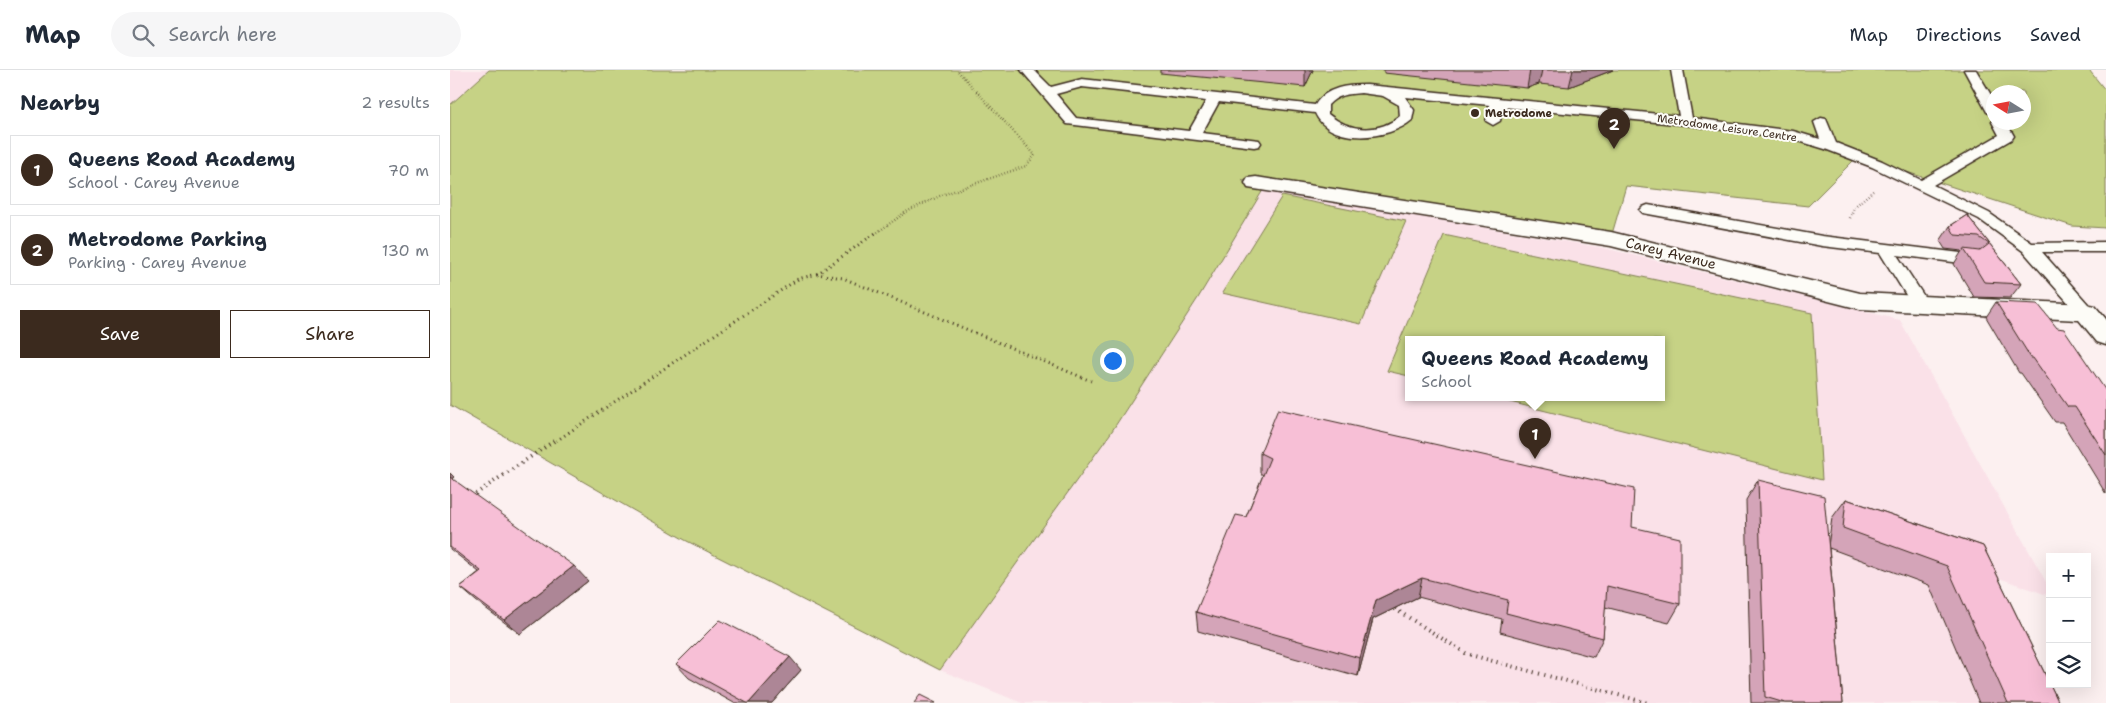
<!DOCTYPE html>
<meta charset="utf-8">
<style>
:root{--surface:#fff;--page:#f6f6f7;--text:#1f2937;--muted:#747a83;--line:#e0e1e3;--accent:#3b2a1e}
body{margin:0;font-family:"Shantell Sans",sans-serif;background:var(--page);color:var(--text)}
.controls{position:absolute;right:15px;bottom:15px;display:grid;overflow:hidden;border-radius:0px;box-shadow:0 5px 20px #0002}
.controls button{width:45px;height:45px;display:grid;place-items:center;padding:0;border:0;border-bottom:1px solid var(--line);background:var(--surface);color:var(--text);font:25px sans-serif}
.compass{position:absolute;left:1536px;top:15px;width:45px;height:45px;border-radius:50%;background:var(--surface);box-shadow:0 5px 20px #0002;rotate:281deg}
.you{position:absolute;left:662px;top:290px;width:18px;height:18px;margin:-12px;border:4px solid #fff;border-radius:50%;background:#1a73e8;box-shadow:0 0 0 8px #1a73e833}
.badge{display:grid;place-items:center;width:32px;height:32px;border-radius:50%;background:var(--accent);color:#fff;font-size:16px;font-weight:700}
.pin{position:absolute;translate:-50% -41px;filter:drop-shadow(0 1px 2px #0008)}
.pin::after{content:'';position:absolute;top:26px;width:18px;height:15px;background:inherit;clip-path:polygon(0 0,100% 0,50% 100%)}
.popup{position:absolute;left:955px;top:266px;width:260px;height:65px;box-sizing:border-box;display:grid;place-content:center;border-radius:0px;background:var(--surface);filter:drop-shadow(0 1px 4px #0005);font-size:16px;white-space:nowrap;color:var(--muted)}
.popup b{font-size:19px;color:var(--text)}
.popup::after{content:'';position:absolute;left:50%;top:100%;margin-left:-10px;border:10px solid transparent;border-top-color:var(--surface)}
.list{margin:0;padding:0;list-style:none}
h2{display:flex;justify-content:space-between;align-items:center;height:65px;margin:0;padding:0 20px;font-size:21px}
h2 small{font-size:16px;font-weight:400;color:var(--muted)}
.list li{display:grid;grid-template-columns:32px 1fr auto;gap:15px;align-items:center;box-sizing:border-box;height:70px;margin:0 10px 10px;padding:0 10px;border:1px solid var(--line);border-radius:0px}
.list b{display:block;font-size:19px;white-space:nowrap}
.list p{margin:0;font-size:16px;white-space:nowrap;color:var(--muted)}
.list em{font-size:16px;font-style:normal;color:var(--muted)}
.actions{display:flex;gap:10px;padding:15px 20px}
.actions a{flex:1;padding:11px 0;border:1px solid var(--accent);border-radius:0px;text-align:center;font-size:18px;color:var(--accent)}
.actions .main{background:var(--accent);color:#fff}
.icon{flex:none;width:28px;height:28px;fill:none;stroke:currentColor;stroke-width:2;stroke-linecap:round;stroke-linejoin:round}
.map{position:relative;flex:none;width:1656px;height:633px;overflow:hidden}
header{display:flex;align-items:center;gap:30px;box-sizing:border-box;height:70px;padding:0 25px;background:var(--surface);border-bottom:1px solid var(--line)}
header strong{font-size:24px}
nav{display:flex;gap:28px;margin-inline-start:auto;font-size:18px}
.search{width:350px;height:45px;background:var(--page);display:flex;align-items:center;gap:12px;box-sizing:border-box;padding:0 18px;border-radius:28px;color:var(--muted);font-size:19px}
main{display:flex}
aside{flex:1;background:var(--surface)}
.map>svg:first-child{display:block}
.built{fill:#fae1e8;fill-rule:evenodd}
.green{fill:#c6d285;stroke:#807e52;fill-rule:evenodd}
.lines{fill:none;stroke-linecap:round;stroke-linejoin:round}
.lane-casing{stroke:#3b2a1e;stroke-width:3}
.street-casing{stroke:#3b2a1e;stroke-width:3}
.path-far2{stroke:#3b2a1e;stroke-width:2.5;stroke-dasharray:0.5 2.5;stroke-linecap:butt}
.path-far1{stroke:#3b2a1e;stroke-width:3;stroke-dasharray:1 4;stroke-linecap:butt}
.path{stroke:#3b2a1e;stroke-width:4;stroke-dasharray:1 4.5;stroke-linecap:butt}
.lane{fill:#fdfcf7;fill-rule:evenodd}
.street{fill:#fdfcf7;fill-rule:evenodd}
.wall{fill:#d4a4b8;stroke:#3b2a1e}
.shaded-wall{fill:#ad8696;stroke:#3b2a1e}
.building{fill:#f7bfd6;stroke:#3b2a1e}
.poi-dot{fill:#3b2a1e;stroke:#fdfcf7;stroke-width:2}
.labels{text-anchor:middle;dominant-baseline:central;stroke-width:4;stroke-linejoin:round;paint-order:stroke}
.far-poi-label{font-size:11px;font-weight:bold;fill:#3b2a1e;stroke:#fdfcf7;text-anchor:start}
.far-street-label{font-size:11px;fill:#3b2a1e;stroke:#fdfcf7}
.street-label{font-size:14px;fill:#3b2a1e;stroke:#fdfcf7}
</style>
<header>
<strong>Map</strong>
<div class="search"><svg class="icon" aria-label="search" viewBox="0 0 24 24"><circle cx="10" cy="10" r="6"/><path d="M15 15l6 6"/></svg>Search here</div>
<nav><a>Map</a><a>Directions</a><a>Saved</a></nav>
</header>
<main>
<aside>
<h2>Nearby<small>2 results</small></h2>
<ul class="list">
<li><span class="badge">1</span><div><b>Queens Road Academy</b><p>School · Carey Avenue</p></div><em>70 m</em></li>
<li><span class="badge">2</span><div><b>Metrodome Parking</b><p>Parking · Carey Avenue</p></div><em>130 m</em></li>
</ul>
<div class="actions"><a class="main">Save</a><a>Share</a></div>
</aside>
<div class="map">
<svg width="1656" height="633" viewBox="0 0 1656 633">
<rect width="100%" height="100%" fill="#fcf0f0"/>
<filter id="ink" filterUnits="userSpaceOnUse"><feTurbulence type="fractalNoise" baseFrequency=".02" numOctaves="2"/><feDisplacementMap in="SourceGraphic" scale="10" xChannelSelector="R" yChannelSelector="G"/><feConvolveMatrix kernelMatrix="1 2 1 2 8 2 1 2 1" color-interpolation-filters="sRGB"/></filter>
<g filter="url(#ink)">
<g class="built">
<polygon points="0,0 39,0 0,35"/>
<path d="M813 120 1154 178 1450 250 1600 519V526L1515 496 1578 633H572L490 600 660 364 748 228ZM959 270H1211V328H959Z"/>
</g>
<g class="green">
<path d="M39 0H1639L1656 21V158L1622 156 1408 86 1358 136 1176 116 1162 164 792 110 797 116 813 120 748 228 660 364 490 600 235 470 0 335V35ZM1544 22H1574V52H1544Z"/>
<polygon points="832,126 956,151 911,254 772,223"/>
<polygon points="994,165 1362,243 1372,410 1044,328 1211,328 1211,270 959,270 959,306 937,301"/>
</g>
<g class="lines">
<g class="lane-casing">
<g id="lane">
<path d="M571 0H584L601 17 632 9 865 35C876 17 897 15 917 15L1229 46 1221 0H1233L1242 48 1343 61 1370 69 1364 52 1371 48 1376 49 1386 73 1432 91 1471 110 1549 65 1542 52 1544 50V52H1556L1564 66 1562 69 1483 115 1539 143 1582 173 1656 172V182H1592L1645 242 1642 246H1630L1573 181 1529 149 1422 97 1375 79 1342 69 1236 55 1053 37 1050 51 1043 55 1036 51 1040 35 955 27 964 40 962 50C940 70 879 76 865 43L769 32 752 63 809 70 811 73 809 76 804 77 617 54ZM632 17 756 31 739 61 626 48 606 24ZM911 23 933 26 949 35 950 46C929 64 899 62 878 44V35C887 25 898 24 911 23Z"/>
<polygon points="1514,0 1526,0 1544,30 1544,46 1537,42"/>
<polygon points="1198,135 1372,166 1519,184 1527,189 1519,194 1447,185 1479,234 1476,238 1464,238 1430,183 1372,176 1193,143 1190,140 1193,137"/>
</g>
</g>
<g class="street-casing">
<polygon id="street" points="806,107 1161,162 1410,223 1636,234 1645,236 1656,249 1656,275 1647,272 1629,250 1410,239 1161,176 798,118 795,113 798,108"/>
</g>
<g class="path-far2">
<polyline points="1400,148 1404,137 1423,121"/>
<polyline points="425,164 456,142 492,125 576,96 585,85 507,0"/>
</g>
<g class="path-far1">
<polyline points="367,204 427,162"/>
<polyline points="106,371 348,209 367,204 393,208 641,311"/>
</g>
<g class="path">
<polyline points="21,427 107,369"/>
<polyline points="945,539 1017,584 1198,633"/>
</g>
<use href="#lane" class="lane"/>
<use href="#street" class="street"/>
</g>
<g class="wall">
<polygon points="710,0 863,0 855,17 710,3"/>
<polygon points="934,0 1163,0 1119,17 1089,14 1077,18 934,3"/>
<polygon points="1517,145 1571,214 1560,228 1524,227 1504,194 1512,181 1495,179 1490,171 1500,156"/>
<polygon points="1546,232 1656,321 1656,424 1612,352 1605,352 1571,303 1569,303 1536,247"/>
<polygon points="810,383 1182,457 1230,534 1219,553 1155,537 1153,568 1144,587 1050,562 1052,549 968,527 923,549 908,606 748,561 746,542 796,447 813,405 810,403"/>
<polygon points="0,403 4,407 2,409 138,511 70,564 26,531 10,517 29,502 0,479"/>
<polygon points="1308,410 1378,476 1382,448 1396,429 1533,476 1609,633 1529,633 1479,515 1379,478 1393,633 1301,633 1296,430"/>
<polygon points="226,594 351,600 322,633 284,633 239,608"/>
</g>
<g class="shaded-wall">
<polygon points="855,0 863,0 855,17"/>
<polygon points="1080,0 1092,0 1089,14 1077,18"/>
<polygon points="1123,0 1163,0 1119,17"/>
<polygon points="0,403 4,407 0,410"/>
<polygon points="124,496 138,511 70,564 54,550"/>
<polygon points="972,508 968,527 923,549 908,606 910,588 926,530"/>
<polygon points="340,587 351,600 322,633 299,633"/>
</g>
<g class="building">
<polygon points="1517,145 1571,214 1534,212 1514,179 1530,181 1539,174 1529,167 1505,165 1500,156"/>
<polygon points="1546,232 1588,234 1607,258 1614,259 1656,321 1656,385 1625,337 1618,337 1583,288 1581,288"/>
<polygon points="828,339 1184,419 1182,457 1230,468 1230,534 1157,516 1153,568 1056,543 1058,530 972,508 926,530 910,588 746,542 786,445 796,447 820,388 810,383"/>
<polygon points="0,407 124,496 54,550 10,517 31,501 0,477"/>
<polygon points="1308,410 1374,426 1393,633 1335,633 1315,627"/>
<polygon points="1396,429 1533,476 1609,633 1558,633 1497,496 1393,458"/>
<polygon points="270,550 340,587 299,633 297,633 226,594"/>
<polygon points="470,625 486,633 464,633"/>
</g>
</g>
<circle class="poi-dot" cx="1025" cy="43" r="5"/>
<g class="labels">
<g class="far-poi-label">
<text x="1035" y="43">Metrodome</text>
</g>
<g class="far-street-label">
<text transform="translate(1277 58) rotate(8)">Metrodome Leisure Centre</text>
</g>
<g class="street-label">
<text transform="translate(1221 183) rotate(14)">Carey Avenue</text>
</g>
</g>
</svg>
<div class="controls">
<button>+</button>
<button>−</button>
<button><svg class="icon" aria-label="layers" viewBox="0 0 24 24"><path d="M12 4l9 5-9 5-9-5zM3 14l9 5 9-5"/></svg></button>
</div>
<svg class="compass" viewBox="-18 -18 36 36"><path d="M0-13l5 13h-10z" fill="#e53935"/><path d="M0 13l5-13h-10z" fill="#747a83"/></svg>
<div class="you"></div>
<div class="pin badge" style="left:1085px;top:389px">1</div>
<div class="popup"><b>Queens Road Academy</b>School</div>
<div class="pin badge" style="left:1164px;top:79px">2</div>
</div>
</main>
